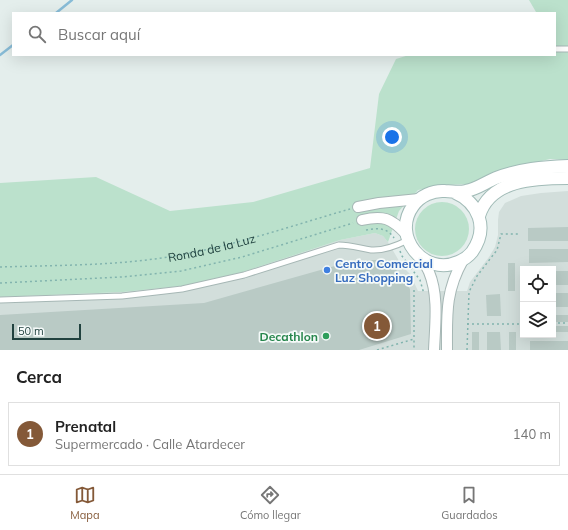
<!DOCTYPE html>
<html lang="es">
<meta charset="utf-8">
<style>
:root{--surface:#fff;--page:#f2f2f2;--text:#222;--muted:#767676;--line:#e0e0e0;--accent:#845938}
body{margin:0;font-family:Mulish,sans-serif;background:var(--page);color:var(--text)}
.controls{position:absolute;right:12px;bottom:12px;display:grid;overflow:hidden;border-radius:0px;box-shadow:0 4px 16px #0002}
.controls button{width:36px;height:36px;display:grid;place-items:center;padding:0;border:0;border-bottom:1px solid var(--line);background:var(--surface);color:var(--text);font:20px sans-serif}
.scale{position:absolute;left:12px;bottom:10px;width:69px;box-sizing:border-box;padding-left:4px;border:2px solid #21423f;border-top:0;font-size:11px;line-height:14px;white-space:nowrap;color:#21423f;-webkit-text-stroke:3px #f5faf9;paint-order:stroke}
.you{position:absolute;left:392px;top:137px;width:14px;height:14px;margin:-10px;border:3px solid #fff;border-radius:50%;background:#1a73e8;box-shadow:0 0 0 6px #1a73e833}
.badge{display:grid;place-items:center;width:26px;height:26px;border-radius:50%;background:var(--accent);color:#fff;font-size:13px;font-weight:700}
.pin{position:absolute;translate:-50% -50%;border:2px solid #fff;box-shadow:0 1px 4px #0006}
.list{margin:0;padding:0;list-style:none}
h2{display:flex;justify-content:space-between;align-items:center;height:52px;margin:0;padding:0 16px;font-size:17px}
h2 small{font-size:13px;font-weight:400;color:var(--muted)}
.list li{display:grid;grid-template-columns:26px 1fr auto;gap:12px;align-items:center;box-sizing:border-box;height:64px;margin:0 8px 8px;padding:0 8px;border:1px solid var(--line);border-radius:0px}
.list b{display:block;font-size:15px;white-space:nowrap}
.list p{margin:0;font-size:13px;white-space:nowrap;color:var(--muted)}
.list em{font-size:13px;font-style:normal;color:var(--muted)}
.icon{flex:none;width:22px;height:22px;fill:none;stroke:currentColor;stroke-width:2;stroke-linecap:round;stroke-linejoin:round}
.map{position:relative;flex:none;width:568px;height:350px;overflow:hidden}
.search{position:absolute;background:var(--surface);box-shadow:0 4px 16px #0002;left:12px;right:12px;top:12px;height:44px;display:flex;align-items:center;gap:10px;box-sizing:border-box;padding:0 14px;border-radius:0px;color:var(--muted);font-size:15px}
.sheet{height:124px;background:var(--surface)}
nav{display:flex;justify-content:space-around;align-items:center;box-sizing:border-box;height:56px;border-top:1px solid var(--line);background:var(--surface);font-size:11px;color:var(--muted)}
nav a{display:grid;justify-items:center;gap:2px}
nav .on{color:var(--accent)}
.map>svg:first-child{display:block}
.built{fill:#d2dedb;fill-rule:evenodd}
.green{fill:#bbe1cc}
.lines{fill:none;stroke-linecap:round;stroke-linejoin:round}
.stream{stroke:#88bcd7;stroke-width:2.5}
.building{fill:#b9cac5}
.lane-casing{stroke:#a6b7b5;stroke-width:7}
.street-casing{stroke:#a6b7b5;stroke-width:12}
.secondary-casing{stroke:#a1bbb7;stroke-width:14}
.path{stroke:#82b4ae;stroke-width:1.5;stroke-dasharray:2 3;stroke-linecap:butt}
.lane{stroke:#fff;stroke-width:5}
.street{stroke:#fff;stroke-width:10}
.secondary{stroke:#fff;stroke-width:12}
.shop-dot{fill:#3f7fe0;stroke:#f5faf9;stroke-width:1.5}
.leisure-dot{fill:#2e9e5b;stroke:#f5faf9;stroke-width:1.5}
.labels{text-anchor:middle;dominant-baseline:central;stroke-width:3.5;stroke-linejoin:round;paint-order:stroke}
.street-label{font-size:12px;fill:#21423f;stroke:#f5faf9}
.shop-label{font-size:12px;font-weight:bold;fill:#366cbe;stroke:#f5faf9;text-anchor:start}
.leisure-label{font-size:12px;font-weight:bold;fill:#27864d;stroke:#f5faf9;text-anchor:end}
</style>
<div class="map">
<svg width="568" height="350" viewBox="0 0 568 350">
<rect width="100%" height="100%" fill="#e4eeec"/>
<path class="built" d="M568 191V350H0V297L123 292 182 286 243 272 340 240 375 233 383 236 388 242 402 266 410 274 418 291H467L470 282 489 257 495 247 498 235V220L499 212 505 203 521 196 541 193ZM523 269H553V335H523Z"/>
<g class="green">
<polygon points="529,0 568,0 568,160 550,159 498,171 469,184 446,185 418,190 399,211 388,242 383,236 375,233 340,240 243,272 182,286 123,292 0,297 0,183 96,177 170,211 253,202 370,168 379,94 396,59 409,55 555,55 555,13 535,13 536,12"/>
<circle cx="442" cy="229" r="27"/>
</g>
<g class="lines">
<g class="stream">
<polyline points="56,13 72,0"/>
<polyline points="0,55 13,45"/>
</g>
</g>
<g class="building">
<polygon points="568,227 568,241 528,241 528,228"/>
<polygon points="529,249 568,249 568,262 529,263"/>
<polygon points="356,260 389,260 410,289 411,334 359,350 0,350 0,315 204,303"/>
<rect x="508" y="263" width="7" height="28"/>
<rect x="553" y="271" width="15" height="14"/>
<rect x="553" y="293" width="15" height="14"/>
<polygon points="500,294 501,316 487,316 486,295"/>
<rect x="553" y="315" width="15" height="7"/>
<rect x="553" y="326" width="15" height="6"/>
<rect x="472" y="332" width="7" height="18"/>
<polygon points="487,332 500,332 501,350 487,350"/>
<rect x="509" y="332" width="7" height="18"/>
<rect x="530" y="341" width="38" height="9"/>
</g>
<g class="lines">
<g class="lane-casing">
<g id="lane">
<polyline points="555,49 568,49"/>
<path d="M0 300 122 296 182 289 244 275 339 245C350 245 359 248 371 250 384 251 396 246 408 240"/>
</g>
</g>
<g class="street-casing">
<g id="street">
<polyline points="358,207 379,203 419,199"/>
<path d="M362 220C383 215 391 218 406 234"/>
<path d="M421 258C424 263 427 267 429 272 439 296 435 325 434 350"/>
<path d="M447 350C447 315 445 292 463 260"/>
</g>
</g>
<g class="secondary-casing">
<g id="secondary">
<path d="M454 192C479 203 489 228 472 252 468 257 463 260 458 262 424 277 391 236 413 206 420 196 433 190 445 191 452 191 458 193 466 191 477 189 486 182 496 178 520 169 543 167 568 166"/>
<path d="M479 216C490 179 536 178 568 178"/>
</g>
</g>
<g class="path">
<path d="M366 230C377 228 387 227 394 238"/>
<polyline points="400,251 402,256 420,280 424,294"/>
<path id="s1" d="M0 267C60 265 121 266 179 255 237 245 294 225 350 209"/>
<polyline points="0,283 122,277 181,271 242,257 353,223"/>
<polyline points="414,290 414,339"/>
<polyline points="553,323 568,323"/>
<polyline points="467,324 523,324"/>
<polyline points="377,350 414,339 414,350"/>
<polyline points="467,350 469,292 477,276 497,250 501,234 518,234"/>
</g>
<use href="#lane" class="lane"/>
<use href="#street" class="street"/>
<use href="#secondary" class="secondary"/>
</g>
<circle class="shop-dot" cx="327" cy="270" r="4"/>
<circle class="leisure-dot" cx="326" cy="336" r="4"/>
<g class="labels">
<g class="street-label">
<text stroke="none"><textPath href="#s1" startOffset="213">Ronda de la Luz</textPath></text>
</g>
<g class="shop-label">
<text x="335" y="263">Centro Comercial<tspan x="335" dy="14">Luz Shopping</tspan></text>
</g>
<g class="leisure-label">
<text x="318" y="336">Decathlon</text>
</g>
</g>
</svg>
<div class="controls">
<button><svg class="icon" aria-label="locate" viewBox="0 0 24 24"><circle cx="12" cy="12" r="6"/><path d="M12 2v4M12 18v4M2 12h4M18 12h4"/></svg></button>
<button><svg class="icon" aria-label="layers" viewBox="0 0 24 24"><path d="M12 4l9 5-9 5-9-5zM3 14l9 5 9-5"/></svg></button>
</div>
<div class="scale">50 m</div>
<div class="you"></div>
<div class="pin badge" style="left:377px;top:326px">1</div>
<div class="search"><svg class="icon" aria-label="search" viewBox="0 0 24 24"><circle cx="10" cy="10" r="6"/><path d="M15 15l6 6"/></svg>Buscar aquí</div>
</div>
<section class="sheet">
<h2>Cerca<small></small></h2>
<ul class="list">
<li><span class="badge">1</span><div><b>Prenatal</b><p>Supermercado · Calle Atardecer</p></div><em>140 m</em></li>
</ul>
</section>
<nav>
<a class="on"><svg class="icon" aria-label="map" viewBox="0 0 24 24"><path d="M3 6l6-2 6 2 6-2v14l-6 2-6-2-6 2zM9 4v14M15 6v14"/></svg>Mapa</a>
<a><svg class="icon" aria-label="directions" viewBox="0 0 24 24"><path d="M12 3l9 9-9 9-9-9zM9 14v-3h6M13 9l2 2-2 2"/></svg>Cómo llegar</a>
<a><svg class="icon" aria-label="saved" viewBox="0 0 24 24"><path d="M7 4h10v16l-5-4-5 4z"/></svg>Guardados</a>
</nav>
